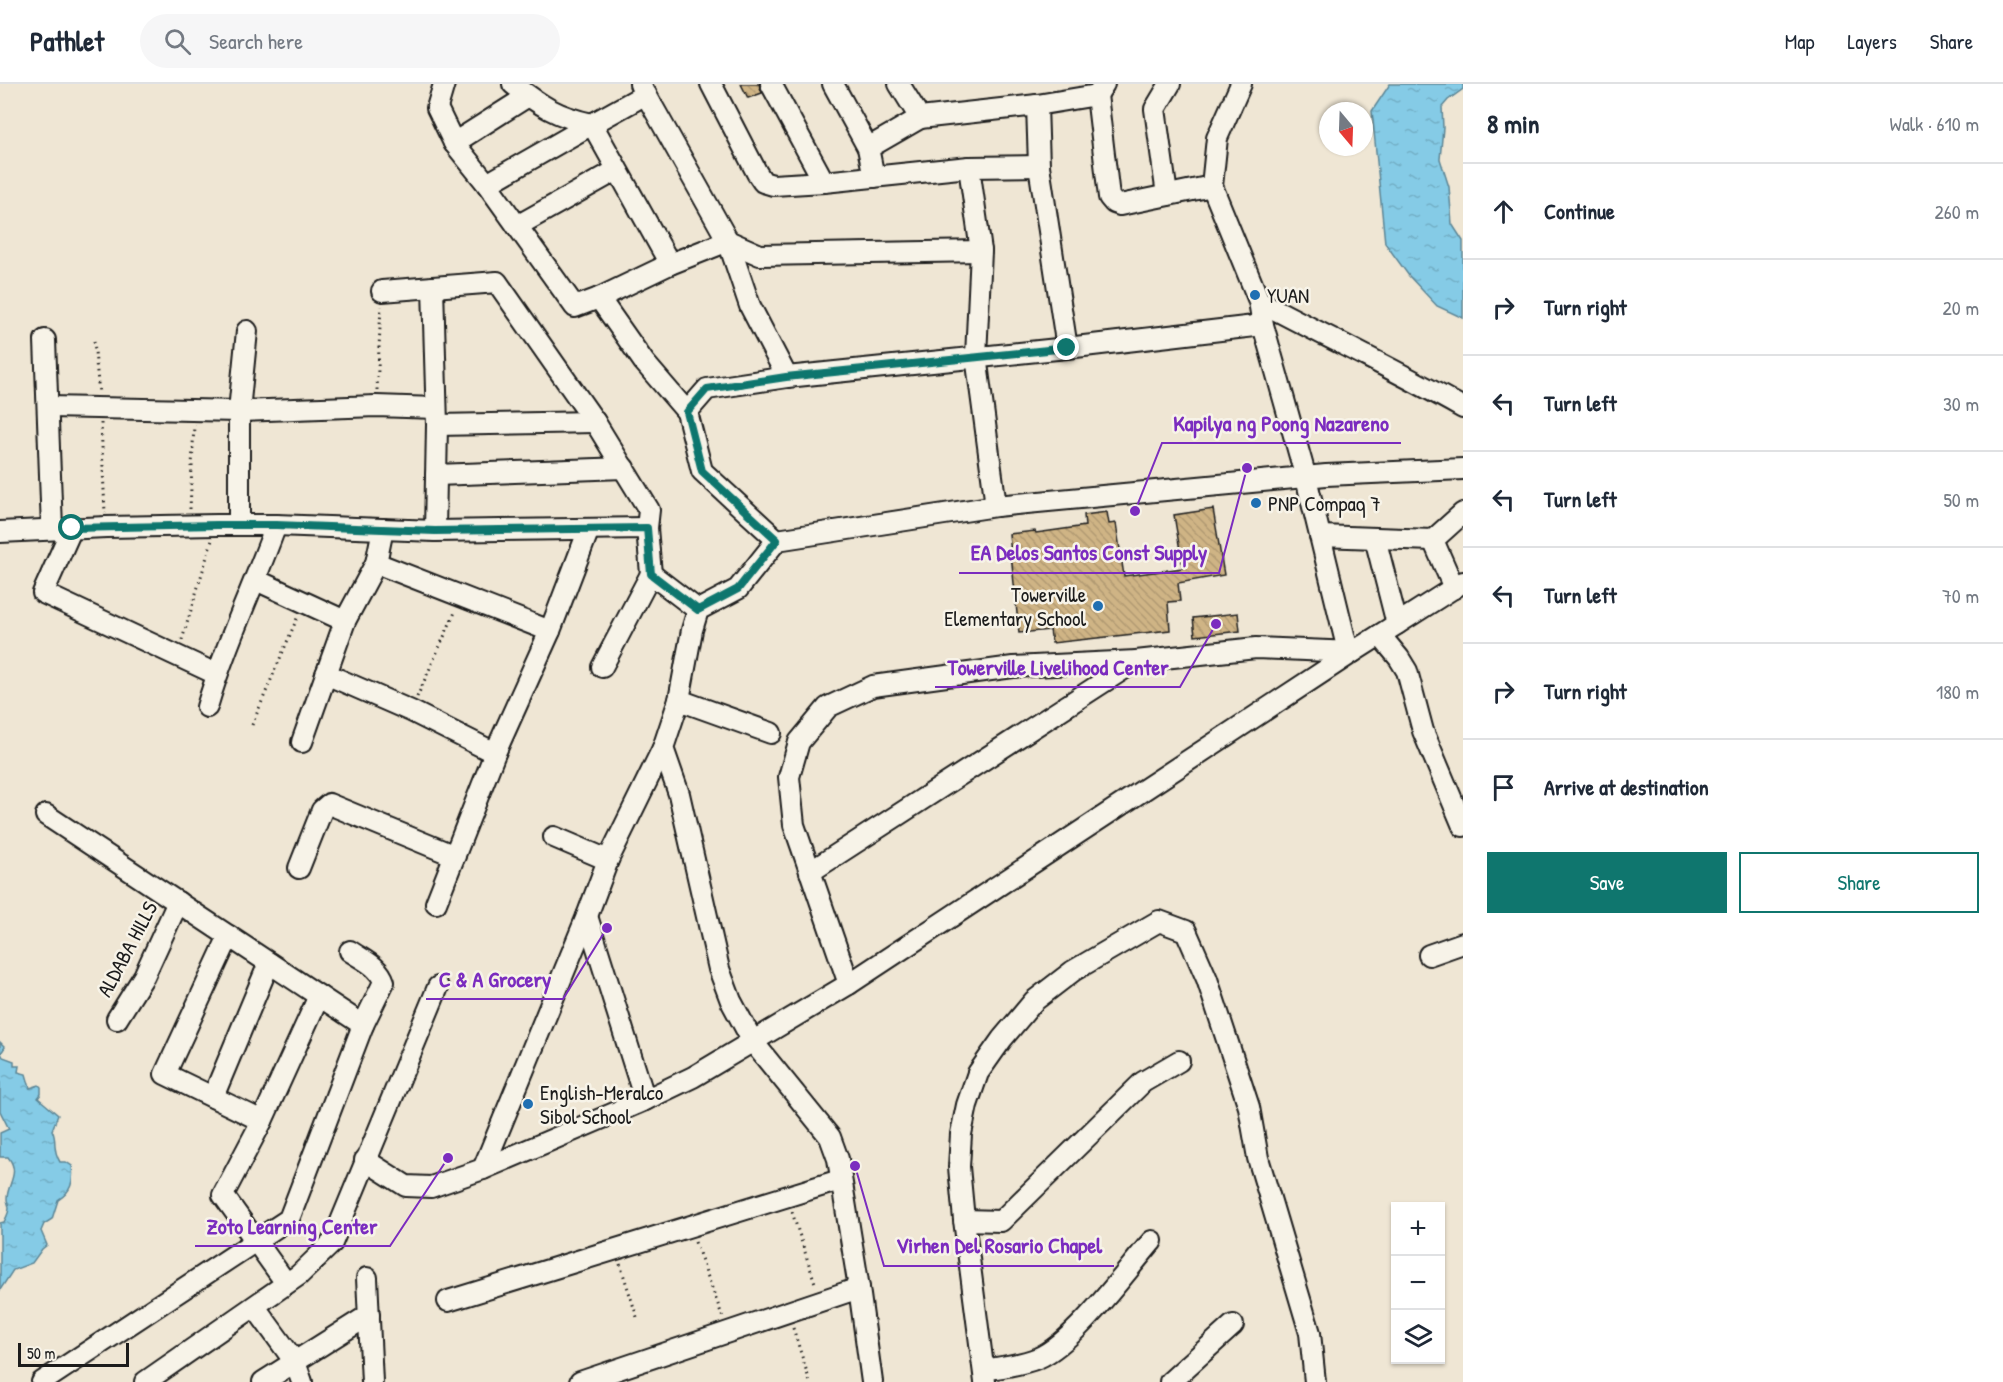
<!DOCTYPE html>
<meta charset="utf-8">
<style>
:root{--surface:#fff;--page:#f6f6f7;--text:#1f2937;--muted:#747a83;--line:#e0e1e3;--accent:#0f766e}
body{margin:0;font-family:"Patrick Hand",sans-serif;background:var(--page);color:var(--text)}
.controls{position:absolute;right:18px;bottom:18px;display:grid;overflow:hidden;border-radius:0px;box-shadow:0 2px 4px #0004}
.controls button{width:54px;height:54px;display:grid;place-items:center;padding:0;border:0;border-bottom:2px solid var(--line);background:var(--surface);color:var(--text);font:30px sans-serif}
.compass{position:absolute;left:1319px;top:18px;width:54px;height:54px;border-radius:50%;background:var(--surface);box-shadow:0 2px 4px #0004;rotate:161deg}
.scale{position:absolute;left:18px;bottom:15px;width:111px;box-sizing:border-box;padding-left:6px;border:3px solid #1c1c1c;border-top:0;font-size:16px;line-height:21px;white-space:nowrap;color:#1c1c1c;-webkit-text-stroke:4px #f7f3e8;paint-order:stroke}
.stop{position:absolute;width:18px;height:18px;margin:-14px;border:4px solid #0f766e;border-radius:50%;background:#fff}
.stop.end{background:#0f766e;border-color:#fff;box-shadow:0 2px 6px #0008}
.list{margin:0;padding:0;list-style:none}
h2{display:flex;justify-content:space-between;align-items:center;height:78px;margin:0;padding:0 24px;font-size:26px}
h2 small{font-size:20px;font-weight:400;color:var(--muted)}
.list li{display:grid;grid-template-columns:39px 1fr auto;gap:18px;align-items:center;box-sizing:border-box;height:96px;padding:0 24px;border-top:2px solid var(--line)}
.list b{display:block;font-size:22px;white-space:nowrap}
.list em{font-size:20px;font-style:normal;color:var(--muted)}
.actions{display:flex;gap:12px;padding:18px 24px}
.actions a{flex:1;padding:14px 0;border:2px solid var(--accent);border-radius:0px;text-align:center;font-size:21px;color:var(--accent)}
.actions .main{background:var(--accent);color:#fff}
.icon{flex:none;width:33px;height:33px;fill:none;stroke:currentColor;stroke-width:2;stroke-linecap:round;stroke-linejoin:round}
.map{position:relative;flex:none;width:1463px;height:1298px;overflow:hidden}
header{display:flex;align-items:center;gap:36px;box-sizing:border-box;height:84px;padding:0 30px;background:var(--surface);border-bottom:2px solid var(--line)}
header strong{font-size:28px}
nav{display:flex;gap:33px;margin-inline-start:auto;font-size:21px}
.search{width:420px;height:54px;background:var(--page);display:flex;align-items:center;gap:15px;box-sizing:border-box;padding:0 21px;border-radius:33px;color:var(--muted);font-size:22px}
main{display:flex}
aside{flex:1;background:var(--surface)}
.map>svg:first-child{display:block}
.water{fill:url(#water-ripples);stroke:#5b8595;stroke-width:1.5}
.building{fill:url(#building-back-hatch);stroke:#1c1c1c;stroke-width:1.5}
.lines{fill:none;stroke-linecap:round;stroke-linejoin:round}
.minor-casing{stroke:#1c1c1c;stroke-width:24}
.path{stroke:#1c1c1c;stroke-width:3;stroke-dasharray:1.5 4.5;stroke-linecap:butt}
.minor{stroke:#f7f3e8;stroke-width:20}
.route{stroke:#0f766e;stroke-width:8}
.poi-dot{fill:#1f6fb2;stroke:#f7f3e8;stroke-width:2}
.labels{text-anchor:middle;dominant-baseline:central;stroke-width:5;stroke-linejoin:round;paint-order:stroke}
.poi-label{font-size:21px;fill:#1c1c1c;stroke:#f7f3e8;text-anchor:start}
.street-label{font-size:21px;fill:#1c1c1c;stroke:#f7f3e8}
.leader{fill:none;stroke:#7b2cbf;stroke-width:2}
.callout-dot{fill:#7b2cbf;stroke:#f7f3e8;stroke-width:2}
.callout-label{font-size:22px;text-anchor:middle;font-weight:bold;fill:#7b2cbf;stroke:#f7f3e8;stroke-width:5;stroke-linejoin:round;paint-order:stroke}
</style>
<header>
<strong>Pathlet</strong>
<div class="search"><svg class="icon" aria-label="search" viewBox="0 0 24 24"><circle cx="10" cy="10" r="6"/><path d="M15 15l6 6"/></svg>Search here</div>
<nav><a>Map</a><a>Layers</a><a>Share</a></nav>
</header>
<main>
<div class="map">
<svg width="1463" height="1298" viewBox="0 0 1463 1298">
<defs>
<pattern id="water-ripples" width="26" height="14" patternUnits="userSpaceOnUse" patternTransform="scale(1.5)"><rect width="26" height="14" fill="#85cbe6"/><path d="M2 4q2-2 4 0t4 0M15 11q2-2 4 0t4 0" fill="none" stroke="#72aec5"/></pattern>
<pattern id="building-back-hatch" width="6" height="6" patternUnits="userSpaceOnUse" patternTransform="scale(1.5)"><rect width="6" height="6" fill="#cfb485"/><path d="M-1 5l2 2M0 0l6 6M5-1l2 2" fill="none" stroke="#b19a72"/></pattern>
</defs>
<rect width="100%" height="100%" fill="#efe6d4"/>
<filter id="ink" filterUnits="userSpaceOnUse"><feTurbulence type="fractalNoise" baseFrequency=".0167" numOctaves="2"/><feDisplacementMap in="SourceGraphic" scale="12" xChannelSelector="R" yChannelSelector="G"/><feConvolveMatrix kernelMatrix="1 2 1 2 8 2 1 2 1" color-interpolation-filters="sRGB"/></filter>
<g filter="url(#ink)">
<g class="water">
<polygon points="1390,0 1463,0 1463,5 1448,16 1442,23 1443,44 1440,75 1449,103 1452,140 1463,157 1463,234 1437,222 1409,192 1385,159 1372,27"/>
<path d="M0 958 5 963 1 969 3 973 14 977V982H19L18 988 26 990 30 1004 39 1001 41 1003V1010L38 1014 58 1031 52 1046C58 1058 51 1063 60 1078H66L72 1082C74 1098 71 1108 58 1116L52 1135 44 1140 41 1147 47 1161 42 1165 32 1179 13 1186 0 1206V1139L4 1138C6 1134 9 1129 9 1124 9 1121 7 1118 7 1115 7 1100 21 1089 8 1073H0V1049L9 1045 0 1027Z"/>
</g>
<g class="building">
<polygon points="741,0 759,0 762,9 748,14"/>
<polygon points="1213,425 1224,491 1178,499 1180,517 1168,518 1170,546 1052,559 1050,546 1019,549 1009,450 1035,447 1036,449 1085,442 1084,431 1107,428 1109,440 1116,439 1124,492 1183,484 1174,431"/>
<polygon points="1238,529 1240,547 1195,552 1193,534"/>
</g>
<g class="lines">
<g class="minor-casing">
<g id="minor">
<polyline points="444,0 437,24 454,59 487,100 575,223 599,214 670,180 728,157 760,171 981,167"/>
<path d="M513 0C541 22 556 32 592 40L646 10"/>
<polyline points="640,0 728,157 750,222 787,293"/>
<polyline points="711,0 757,89 763,98 773,101 824,98 969,83 1039,82"/>
<polyline points="771,0 824,98"/>
<polyline points="833,0 868,64 874,93"/>
<polyline points="899,0 920,34 1037,21 1097,11 1104,0"/>
<polyline points="1241,0 1217,54 1212,102 1259,217 1263,241 1306,394 1348,567"/>
<polyline points="1097,11 1109,113 1114,119 1120,121 1212,102"/>
<polyline points="1037,21 1039,82 1067,264"/>
<polyline points="454,59 528,12"/>
<polyline points="868,64 920,34"/>
<polyline points="969,83 981,167 976,272 996,422"/>
<polyline points="487,100 592,40 670,180"/>
<polyline points="1167,111 1155,25 1170,0"/>
<polyline points="517,142 617,86"/>
<polyline points="433,203 437,341 435,447"/>
<polyline points="382,207 497,198 595,338 649,426 647,444"/>
<polyline points="599,214 644,278 687,328"/>
<path d="M1259 217C1327 253 1396 286 1463 324"/>
<polyline points="45,256 52,445"/>
<polyline points="49,323 239,327 376,322 436,324"/>
<polyline points="437,341 595,338"/>
<polyline points="436,391 624,384"/>
<polyline points="239,441 239,327 247,247"/>
<polyline points="72,444 43,509 216,590"/>
<polyline points="0,448 106,443 217,441 276,441 435,447 647,444 651,490"/>
<polyline points="1320,452 1433,456 1463,429"/>
<polyline points="1375,454 1397,540"/>
<polyline points="777,456 702,387 687,328 707,305 787,293 1067,264 1263,241"/>
<polyline points="1433,456 1454,504"/>
<polyline points="376,479 550,547"/>
<polyline points="256,496 345,537"/>
<polyline points="1380,551 1399,574 1407,587 1423,647 1463,742"/>
<polyline points="602,583 651,490 698,526"/>
<polyline points="326,590 411,627 495,669"/>
<polyline points="679,616 771,649"/>
<path d="M207 623C225 561 254 502 276 441"/>
<polyline points="302,658 345,537 376,479 383,445"/>
<polyline points="663,664 679,710 719,885 731,917 753,958 830,1053 838,1075 859,1204 872,1298"/>
<polyline points="46,731 363,941"/>
<polyline points="554,753 608,776"/>
<polyline points="299,784 322,726 329,720 455,772"/>
<polyline points="810,788 1136,577"/>
<polyline points="436,819 495,669 550,547 589,445"/>
<polyline points="587,832 645,1016"/>
<polyline points="229,852 165,990 262,1037"/>
<polyline points="1429,871 1463,859"/>
<polyline points="849,900 794,741 789,693 799,658 828,623 873,602 1013,583 1136,577 1256,564 1353,568"/>
<polyline points="117,935 144,892 178,818"/>
<polyline points="213,1013 269,879"/>
<polyline points="365,1076 406,1102 431,1103 483,1085 645,1016 693,993 849,900 1353,568 1463,498"/>
<polyline points="483,1085 587,832 608,776 663,664 679,616 692,546 698,526 738,505 777,456 996,422 1326,391 1463,385"/>
<polyline points="964,1136 1001,1137 1143,998 1179,977"/>
<polyline points="367,1194 372,1298"/>
<polyline points="286,1199 223,1111 262,1037 319,912"/>
<polyline points="448,1217 840,1096"/>
<polyline points="255,1223 295,1278 302,1298"/>
<path d="M984 1286C1002 1283 1021 1281 1038 1274 1075 1258 1125 1188 1152 1157"/>
<path d="M42 1298 289 1135 363 941 384 898C379 882 363 876 350 867"/>
<polyline points="145,1298 299,1191 332,1159 438,903"/>
<polyline points="263,1298 369,1231"/>
<polyline points="580,1298 859,1204"/>
<polyline points="985,1298 964,1136 959,1083 961,1050 967,1021 978,989 1002,955 1034,917 1073,887 1159,837 1186,847 1207,895 1249,1023 1258,1074 1310,1249 1315,1298"/>
<polyline points="1170,1298 1233,1241"/>
</g>
</g>
<g class="path">
<polyline points="94,257 99,309"/>
<polyline points="377,306 381,222"/>
<polyline points="101,339 105,429"/>
<polyline points="190,425 194,341"/>
<polyline points="182,556 212,456"/>
<polyline points="417,613 456,526"/>
<polyline points="252,641 298,532"/>
<polyline points="792,1128 816,1202"/>
<polyline points="695,1158 723,1234"/>
<polyline points="620,1180 637,1233"/>
<polyline points="793,1244 810,1298"/>
</g>
<use href="#minor" class="minor"/>
</g>
</g>
<g class="lines" filter="url(#ink)">
<polyline class="route" points="72,444 217,441 276,441 435,447 647,444 651,490 698,526 738,505 777,456 702,387 687,328 707,305 786,293 1067,264"/>
</g>
<g class="poi-dot">
<circle cx="1255" cy="211" r="6"/>
<circle cx="1256" cy="419" r="6"/>
<circle cx="1098" cy="522" r="6"/>
<circle cx="528" cy="1020" r="6"/>
</g>
<g class="labels">
<g class="poi-label">
<text x="1267" y="211">YUAN</text>
<text x="1268" y="419">PNP Compaq 7</text>
<text x="1086" y="510" text-anchor="end">Towerville<tspan x="1086" dy="24">Elementary School</tspan></text>
<text x="540" y="1008">English-Meralco<tspan x="540" dy="24">Sibol School</tspan></text>
</g>
<g class="street-label">
<text transform="translate(127 865) rotate(-62)">ALDABA HILLS</text>
</g>
</g>
<path class="leader" d="M1135 427L1162 359H1401M1247 384L1219 489H959M1216 540L1180 603H935M607 844L563 915H426M448 1074L390 1162H195M855 1082L884 1182H1114"/>
<g class="callout-dot">
<circle cx="1135" cy="427" r="6"/>
<circle cx="1247" cy="384" r="6"/>
<circle cx="1216" cy="540" r="6"/>
<circle cx="607" cy="844" r="6"/>
<circle cx="448" cy="1074" r="6"/>
<circle cx="855" cy="1082" r="6"/>
</g>
<g class="callout-label">
<text x="1281" y="347">Kapilya ng Poong Nazareno</text>
<text x="1089" y="476">EA Delos Santos Const Supply</text>
<text x="1058" y="591">Towerville Livelihood Center</text>
<text x="495" y="903">C &amp; A Grocery</text>
<text x="292" y="1150">Zoto Learning Center</text>
<text x="999" y="1169">Virhen Del Rosario Chapel</text>
</g>
</svg>
<div class="controls">
<button>+</button>
<button>−</button>
<button><svg class="icon" aria-label="layers" viewBox="0 0 24 24"><path d="M12 4l9 5-9 5-9-5zM3 14l9 5 9-5"/></svg></button>
</div>
<svg class="compass" viewBox="-18 -18 36 36"><path d="M0-13l5 13h-10z" fill="#e53935"/><path d="M0 13l5-13h-10z" fill="#747a83"/></svg>
<div class="scale">50 m</div>
<div class="stop" style="left:72px;top:444px"></div>
<div class="stop end" style="left:1067px;top:264px"></div>
</div>
<aside>
<h2>8 min<small>Walk · 610 m</small></h2>
<ul class="list">
<li><svg class="icon" aria-label="ahead" viewBox="0 0 24 24"><path d="M12 20V5M6 11l6-6 6 6"/></svg><div><b>Continue</b></div><em>260 m</em></li>
<li><svg class="icon" aria-label="right" viewBox="0 0 24 24"><path d="M7 20v-9h11M14 6l5 5-5 5"/></svg><div><b>Turn right</b></div><em>20 m</em></li>
<li><svg class="icon" aria-label="left" viewBox="0 0 24 24"><path d="M17 20v-9H6M10 6l-5 5 5 5"/></svg><div><b>Turn left</b></div><em>30 m</em></li>
<li><svg class="icon" aria-label="left" viewBox="0 0 24 24"><path d="M17 20v-9H6M10 6l-5 5 5 5"/></svg><div><b>Turn left</b></div><em>50 m</em></li>
<li><svg class="icon" aria-label="left" viewBox="0 0 24 24"><path d="M17 20v-9H6M10 6l-5 5 5 5"/></svg><div><b>Turn left</b></div><em>70 m</em></li>
<li><svg class="icon" aria-label="right" viewBox="0 0 24 24"><path d="M7 20v-9h11M14 6l5 5-5 5"/></svg><div><b>Turn right</b></div><em>180 m</em></li>
<li><svg class="icon" aria-label="arrive" viewBox="0 0 24 24"><path d="M6 21V4h12l-3 4 3 4H6"/></svg><div><b>Arrive at destination</b></div></li>
</ul>
<div class="actions"><a class="main">Save</a><a>Share</a></div>
</aside>
</main>
